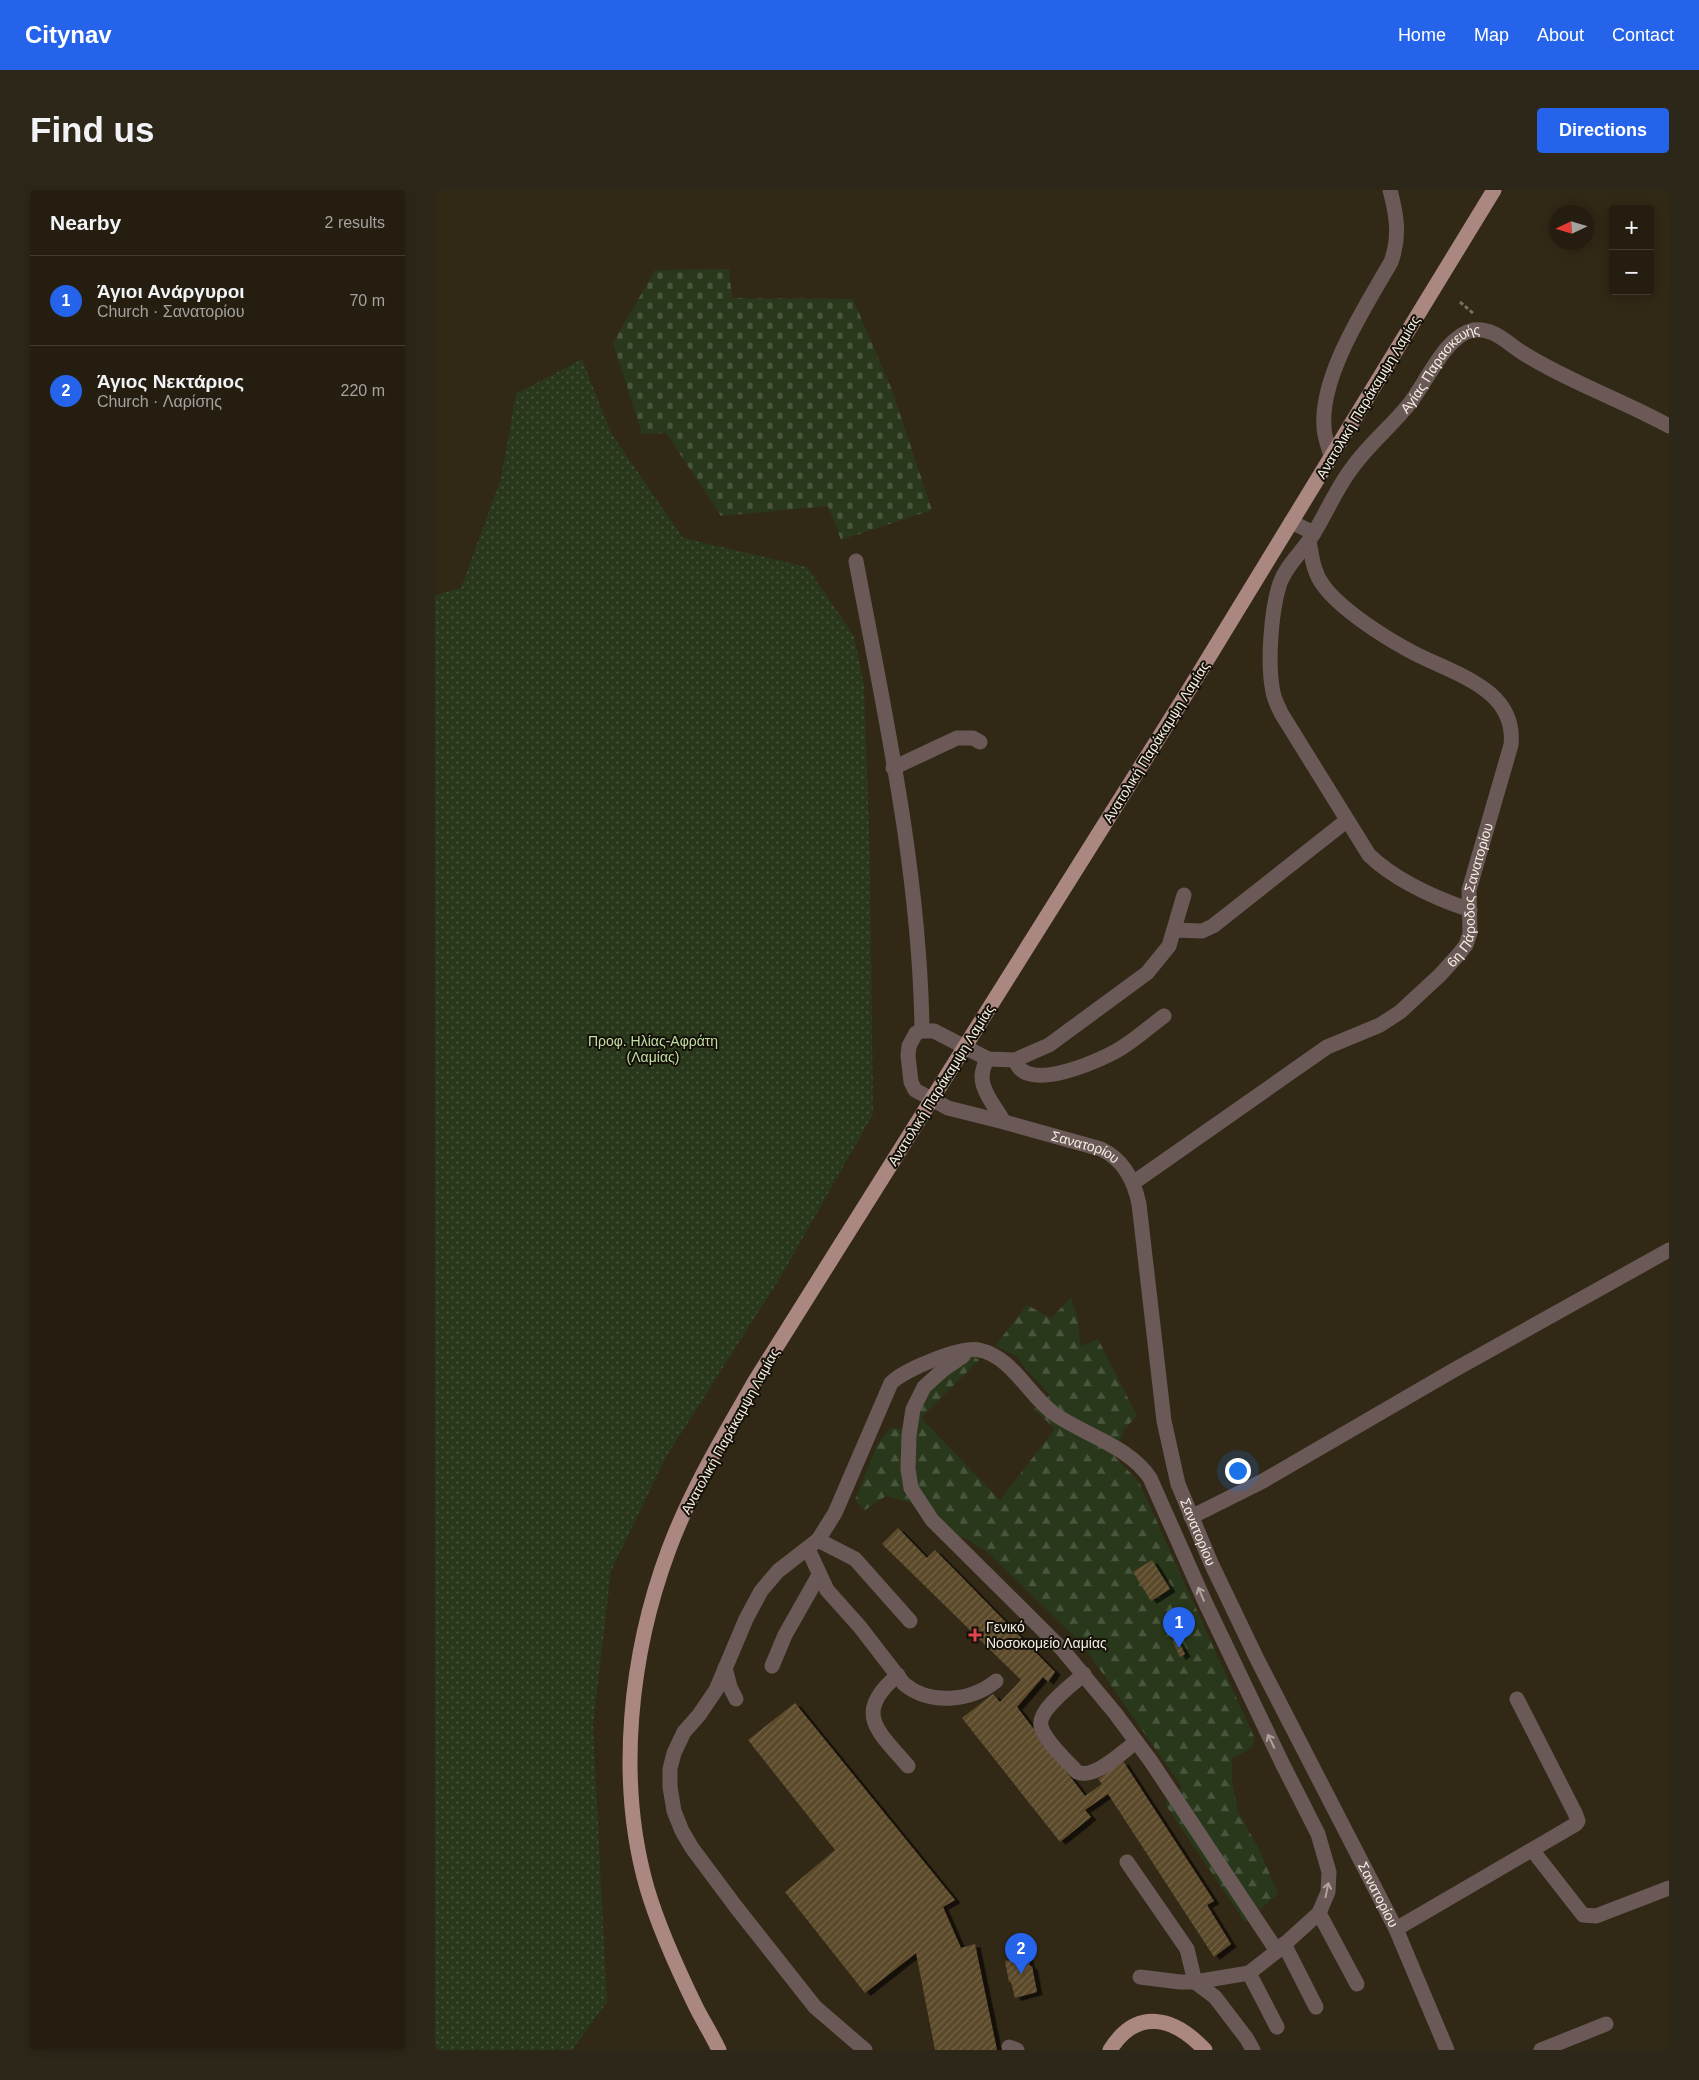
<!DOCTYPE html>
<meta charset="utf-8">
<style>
:root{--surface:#251e10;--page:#2d2719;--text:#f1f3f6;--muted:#a3a29f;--line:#423c30;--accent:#2563eb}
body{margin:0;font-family:Helvetica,sans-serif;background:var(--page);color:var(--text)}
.controls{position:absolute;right:15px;top:15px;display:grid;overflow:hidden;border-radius:5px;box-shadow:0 2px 12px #0003}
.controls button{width:45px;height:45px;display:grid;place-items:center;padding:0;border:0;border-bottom:1px solid var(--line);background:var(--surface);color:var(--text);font:25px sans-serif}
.compass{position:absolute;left:1114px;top:15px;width:45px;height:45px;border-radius:50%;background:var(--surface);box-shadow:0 2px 12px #0003;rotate:266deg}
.you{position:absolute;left:802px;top:1280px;width:18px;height:18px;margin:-12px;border:4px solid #fff;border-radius:50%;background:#1a73e8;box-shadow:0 0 0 8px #1a73e833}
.badge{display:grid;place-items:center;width:32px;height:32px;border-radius:50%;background:var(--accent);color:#fff;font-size:16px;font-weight:700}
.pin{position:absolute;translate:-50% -41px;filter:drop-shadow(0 1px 2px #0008)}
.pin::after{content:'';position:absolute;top:26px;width:18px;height:15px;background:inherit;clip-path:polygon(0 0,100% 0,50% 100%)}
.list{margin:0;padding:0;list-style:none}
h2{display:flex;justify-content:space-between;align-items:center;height:65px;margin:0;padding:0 20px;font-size:21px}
h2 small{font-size:16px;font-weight:400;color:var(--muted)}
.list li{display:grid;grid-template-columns:32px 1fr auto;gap:15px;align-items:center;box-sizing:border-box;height:90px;padding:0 20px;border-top:1px solid var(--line)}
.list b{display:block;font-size:19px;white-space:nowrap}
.list p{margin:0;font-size:16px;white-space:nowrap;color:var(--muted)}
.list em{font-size:16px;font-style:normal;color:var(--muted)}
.map{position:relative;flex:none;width:1234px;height:1860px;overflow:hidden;border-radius:5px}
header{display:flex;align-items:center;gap:30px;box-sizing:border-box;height:70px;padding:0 25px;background:var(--accent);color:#fff}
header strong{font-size:24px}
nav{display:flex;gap:28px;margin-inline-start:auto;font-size:18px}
.intro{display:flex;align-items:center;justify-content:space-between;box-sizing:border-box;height:120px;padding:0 30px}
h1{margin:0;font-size:35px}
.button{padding:12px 22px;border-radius:5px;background:var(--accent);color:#fff;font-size:18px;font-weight:700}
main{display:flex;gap:30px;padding:0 30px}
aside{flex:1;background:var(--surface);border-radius:5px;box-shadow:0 2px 12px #0003}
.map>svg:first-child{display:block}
.grass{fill:url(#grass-dots)}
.forest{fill:url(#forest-firs)}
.cemetery{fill:url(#cemetery-stones)}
.building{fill:url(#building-hatch);filter:url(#shadow)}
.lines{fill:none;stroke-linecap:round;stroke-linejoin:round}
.path{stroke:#777060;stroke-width:3;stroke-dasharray:4 2.5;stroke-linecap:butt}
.minor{stroke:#6a5956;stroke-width:15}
.major{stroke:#ab8782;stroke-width:15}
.oneway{stroke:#afa49c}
.health-dot{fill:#e0444e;stroke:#151109;stroke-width:2}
.labels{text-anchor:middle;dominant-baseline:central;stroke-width:4;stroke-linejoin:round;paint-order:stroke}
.street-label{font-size:14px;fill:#f4eee3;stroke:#151109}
.park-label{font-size:14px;fill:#c0dfa6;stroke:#151109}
.poi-label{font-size:14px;fill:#f4eee3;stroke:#151109;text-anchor:start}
</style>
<header>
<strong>Citynav</strong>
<nav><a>Home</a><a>Map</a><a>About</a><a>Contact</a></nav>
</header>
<div class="intro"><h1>Find us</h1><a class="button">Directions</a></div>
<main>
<aside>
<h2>Nearby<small>2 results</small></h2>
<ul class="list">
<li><span class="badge">1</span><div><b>Άγιοι Ανάργυροι</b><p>Church · Σανατορίου</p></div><em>70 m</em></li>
<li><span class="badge">2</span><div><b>Άγιος Νεκτάριος</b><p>Church · Λαρίσης</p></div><em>220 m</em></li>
</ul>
</aside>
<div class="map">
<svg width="1234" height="1860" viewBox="0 0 1234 1860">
<defs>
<pattern id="grass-dots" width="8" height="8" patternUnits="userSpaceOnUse" patternTransform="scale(1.25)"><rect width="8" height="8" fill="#29381b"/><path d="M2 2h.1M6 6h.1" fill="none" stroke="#49553c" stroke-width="1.8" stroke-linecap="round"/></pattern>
<pattern id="forest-firs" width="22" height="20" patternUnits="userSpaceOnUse" patternTransform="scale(1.25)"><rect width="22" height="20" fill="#29381b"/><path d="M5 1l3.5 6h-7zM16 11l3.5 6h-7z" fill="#49553c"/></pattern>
<pattern id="cemetery-stones" width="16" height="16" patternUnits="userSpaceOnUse" patternTransform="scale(1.25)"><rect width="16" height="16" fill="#29381b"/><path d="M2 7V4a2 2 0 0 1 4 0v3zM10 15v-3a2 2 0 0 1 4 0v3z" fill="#49553c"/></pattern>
<pattern id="building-hatch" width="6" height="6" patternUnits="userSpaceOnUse" patternTransform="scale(1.25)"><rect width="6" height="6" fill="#5b4a2a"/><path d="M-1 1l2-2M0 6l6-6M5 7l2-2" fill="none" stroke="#736449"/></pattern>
<filter id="shadow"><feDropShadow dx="5.5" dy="3" stdDeviation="0" flood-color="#0009"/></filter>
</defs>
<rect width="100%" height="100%" fill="#312816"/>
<polygon class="grass" points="147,169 176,243 248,348 372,377 419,446 429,495 435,671 438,924 345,1088 231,1267 176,1381 158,1535 172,1812 137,1860 0,1860 0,405 26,398 66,288 81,204"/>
<polygon class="forest" points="636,1108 642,1126 646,1156 663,1149 702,1226 689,1239 680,1267 704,1292 820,1549 816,1558 797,1569 797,1592 803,1621 825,1661 843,1704 810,1732 730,1614 747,1597 647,1454 551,1361 530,1348 521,1346 494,1318 451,1306 430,1320 420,1310 443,1253 456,1238 479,1239 485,1218 495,1200 537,1165 544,1170 486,1228 565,1310 620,1239 599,1219 615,1205 589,1177 582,1166 560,1156 592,1115 616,1128"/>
<polygon class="cemetery" points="294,79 297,108 418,109 457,200 497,320 406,350 393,316 286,326 231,243 207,244 178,153 220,80"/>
<g class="building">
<polygon points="463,1338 492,1368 500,1360 620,1482 613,1492 608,1487 582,1517 650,1606 667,1594 663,1589 688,1571 779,1711 772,1715 796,1754 779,1767 673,1604 650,1620 656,1627 625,1652 527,1528 558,1504 565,1512 586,1490 447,1354"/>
<polygon points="717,1370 735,1399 716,1411 698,1382"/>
<polygon points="740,1449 741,1451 743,1450 750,1464 745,1467 738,1452"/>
<polygon points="360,1513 520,1710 508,1717 526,1758 540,1754 562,1860 500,1860 481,1763 430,1803 350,1702 400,1660 313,1550"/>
<polygon points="582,1764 589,1767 592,1766 595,1776 597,1776 602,1802 580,1808 576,1792 574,1792 570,1771 576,1770"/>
</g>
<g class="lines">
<polyline class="path" points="1025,112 1039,124"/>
<g class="minor">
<path d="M896 267C894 257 889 247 889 237 885 185 931 116 956 72 965 47 962 26 955 0"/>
<polyline points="856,332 879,343"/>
<path d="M421 371C450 525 485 683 487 841L481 843 474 856 473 866 476 892 480 900 513 918 569 932"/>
<polyline points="458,578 522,548 538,548 545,552"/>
<path id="s1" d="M1035 720C1000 708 961 691 934 665L846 523C843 516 839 509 838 502 832 474 836 420 845 393 851 376 865 364 875 349 890 327 900 300 917 278 934 254 957 236 975 213 991 193 1011 145 1038 140 1059 137 1073 154 1088 163 1134 192 1187 210 1234 236"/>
<polyline points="739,740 767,741 778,736 906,635"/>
<polyline points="487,841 499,841 553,869 580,870 614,855 712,783 734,756 749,705"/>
<path id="s2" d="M553 869C537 892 557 911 569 932L666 959C689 970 699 990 704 1014L729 1231 743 1294 776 1373 822 1469 961 1739 1012 1860"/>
<path d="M580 870C590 904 662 872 683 860 699 851 714 837 729 826"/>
<path id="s3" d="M698 993 892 857 945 835 965 822 1005 785 1024 764 1031 755 1035 743 1034 700 1076 555C1082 497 1015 483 975 461 949 447 905 419 888 395 878 382 877 366 874 351"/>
<polyline points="528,1166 509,1179 489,1197 478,1219 474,1245 473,1279 476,1298 497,1330 626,1458 680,1523 715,1570 842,1761"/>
<polyline points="756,1327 828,1291 1019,1180 1234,1060"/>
<polyline points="383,1350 420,1369 475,1431"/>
<path d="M373 1359 392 1400 425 1437 469 1494C495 1515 535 1512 561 1491"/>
<polyline points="337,1476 350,1445 384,1385"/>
<polyline points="290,1478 295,1497 301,1509"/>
<path d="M649 1484C638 1494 602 1520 606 1536 609 1550 632 1571 642 1582 659 1590 687 1562 701 1552"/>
<path d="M463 1485C417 1523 443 1541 473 1576"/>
<polyline points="1098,1661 1148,1725 1161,1726 1234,1698"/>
<polyline points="692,1672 752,1759 760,1792 780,1807 812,1849 818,1860"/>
<polyline points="884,1723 922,1794"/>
<polyline points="961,1739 1141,1634 1143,1631 1140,1623 1082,1509"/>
<polyline points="849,1754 881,1817"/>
<polyline points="814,1783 842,1837"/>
<polyline points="574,1857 582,1860"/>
<path d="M430 1860 380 1817 301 1717 257 1658 247 1641 239 1621 235 1597V1579L239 1563 249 1542 264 1525 281 1500 311 1429 326 1401 343 1381 383 1350 400 1323 456 1193C468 1180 526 1156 544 1160 576 1166 593 1204 618 1223 649 1245 694 1256 715 1288L770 1412 847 1573 883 1644 894 1682 893 1702 884 1723 842 1761 814 1783 760 1792H745L705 1787"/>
<polyline points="1106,1860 1171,1834"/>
</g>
<g class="major">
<path d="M284 1860C277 1845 268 1831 261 1817 242 1778 224 1739 212 1698 181 1590 195 1463 234 1359 256 1300 289 1245 320 1191L755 498 1059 0"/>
<path d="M675 1860C702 1817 739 1827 770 1860"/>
</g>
</g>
<defs><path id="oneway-shaft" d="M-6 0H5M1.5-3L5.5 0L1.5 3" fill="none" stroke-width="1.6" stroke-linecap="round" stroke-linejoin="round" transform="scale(1.25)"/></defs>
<g class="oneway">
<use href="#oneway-shaft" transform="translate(766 1404) rotate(-113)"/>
<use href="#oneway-shaft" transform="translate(836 1551) rotate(-116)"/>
<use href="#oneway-shaft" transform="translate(892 1700) rotate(-78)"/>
</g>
<path class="health-dot" d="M537.5 1437.5h5v5h5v5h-5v5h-5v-5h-5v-5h5z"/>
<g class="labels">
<g class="street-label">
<text stroke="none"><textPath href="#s1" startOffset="686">Αγίας Παρασκευής</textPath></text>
<text transform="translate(933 207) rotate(-59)">Ανατολική Παράκαμψη Λαμίας</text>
<text transform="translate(721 552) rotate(-58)">Ανατολική Παράκαμψη Λαμίας</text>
<text stroke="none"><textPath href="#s3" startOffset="462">6η Πάροδος Σανατορίου</textPath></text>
<text transform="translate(506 895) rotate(-58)">Ανατολική Παράκαμψη Λαμίας</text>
<text stroke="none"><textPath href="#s2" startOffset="155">Σανατορίου</textPath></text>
<text transform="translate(295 1241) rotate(-61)">Ανατολική Παράκαμψη Λαμίας</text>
<text stroke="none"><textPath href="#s2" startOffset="575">Σανατορίου</textPath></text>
<text stroke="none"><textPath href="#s2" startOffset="980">Σανατορίου</textPath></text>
</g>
<g class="park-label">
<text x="218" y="851">Προφ. Ηλίας-Αφράτη<tspan x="218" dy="16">(Λαμίας)</tspan></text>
</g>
<g class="poi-label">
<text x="551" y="1437">Γενικό<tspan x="551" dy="16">Νοσοκομείο Λαμίας</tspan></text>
</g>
</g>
</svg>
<div class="controls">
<button>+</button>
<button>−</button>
</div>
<svg class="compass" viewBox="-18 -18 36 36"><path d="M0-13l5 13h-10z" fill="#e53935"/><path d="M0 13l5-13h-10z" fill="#a3a29f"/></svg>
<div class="you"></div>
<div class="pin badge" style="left:744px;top:1458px">1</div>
<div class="pin badge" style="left:586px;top:1784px">2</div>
</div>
</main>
